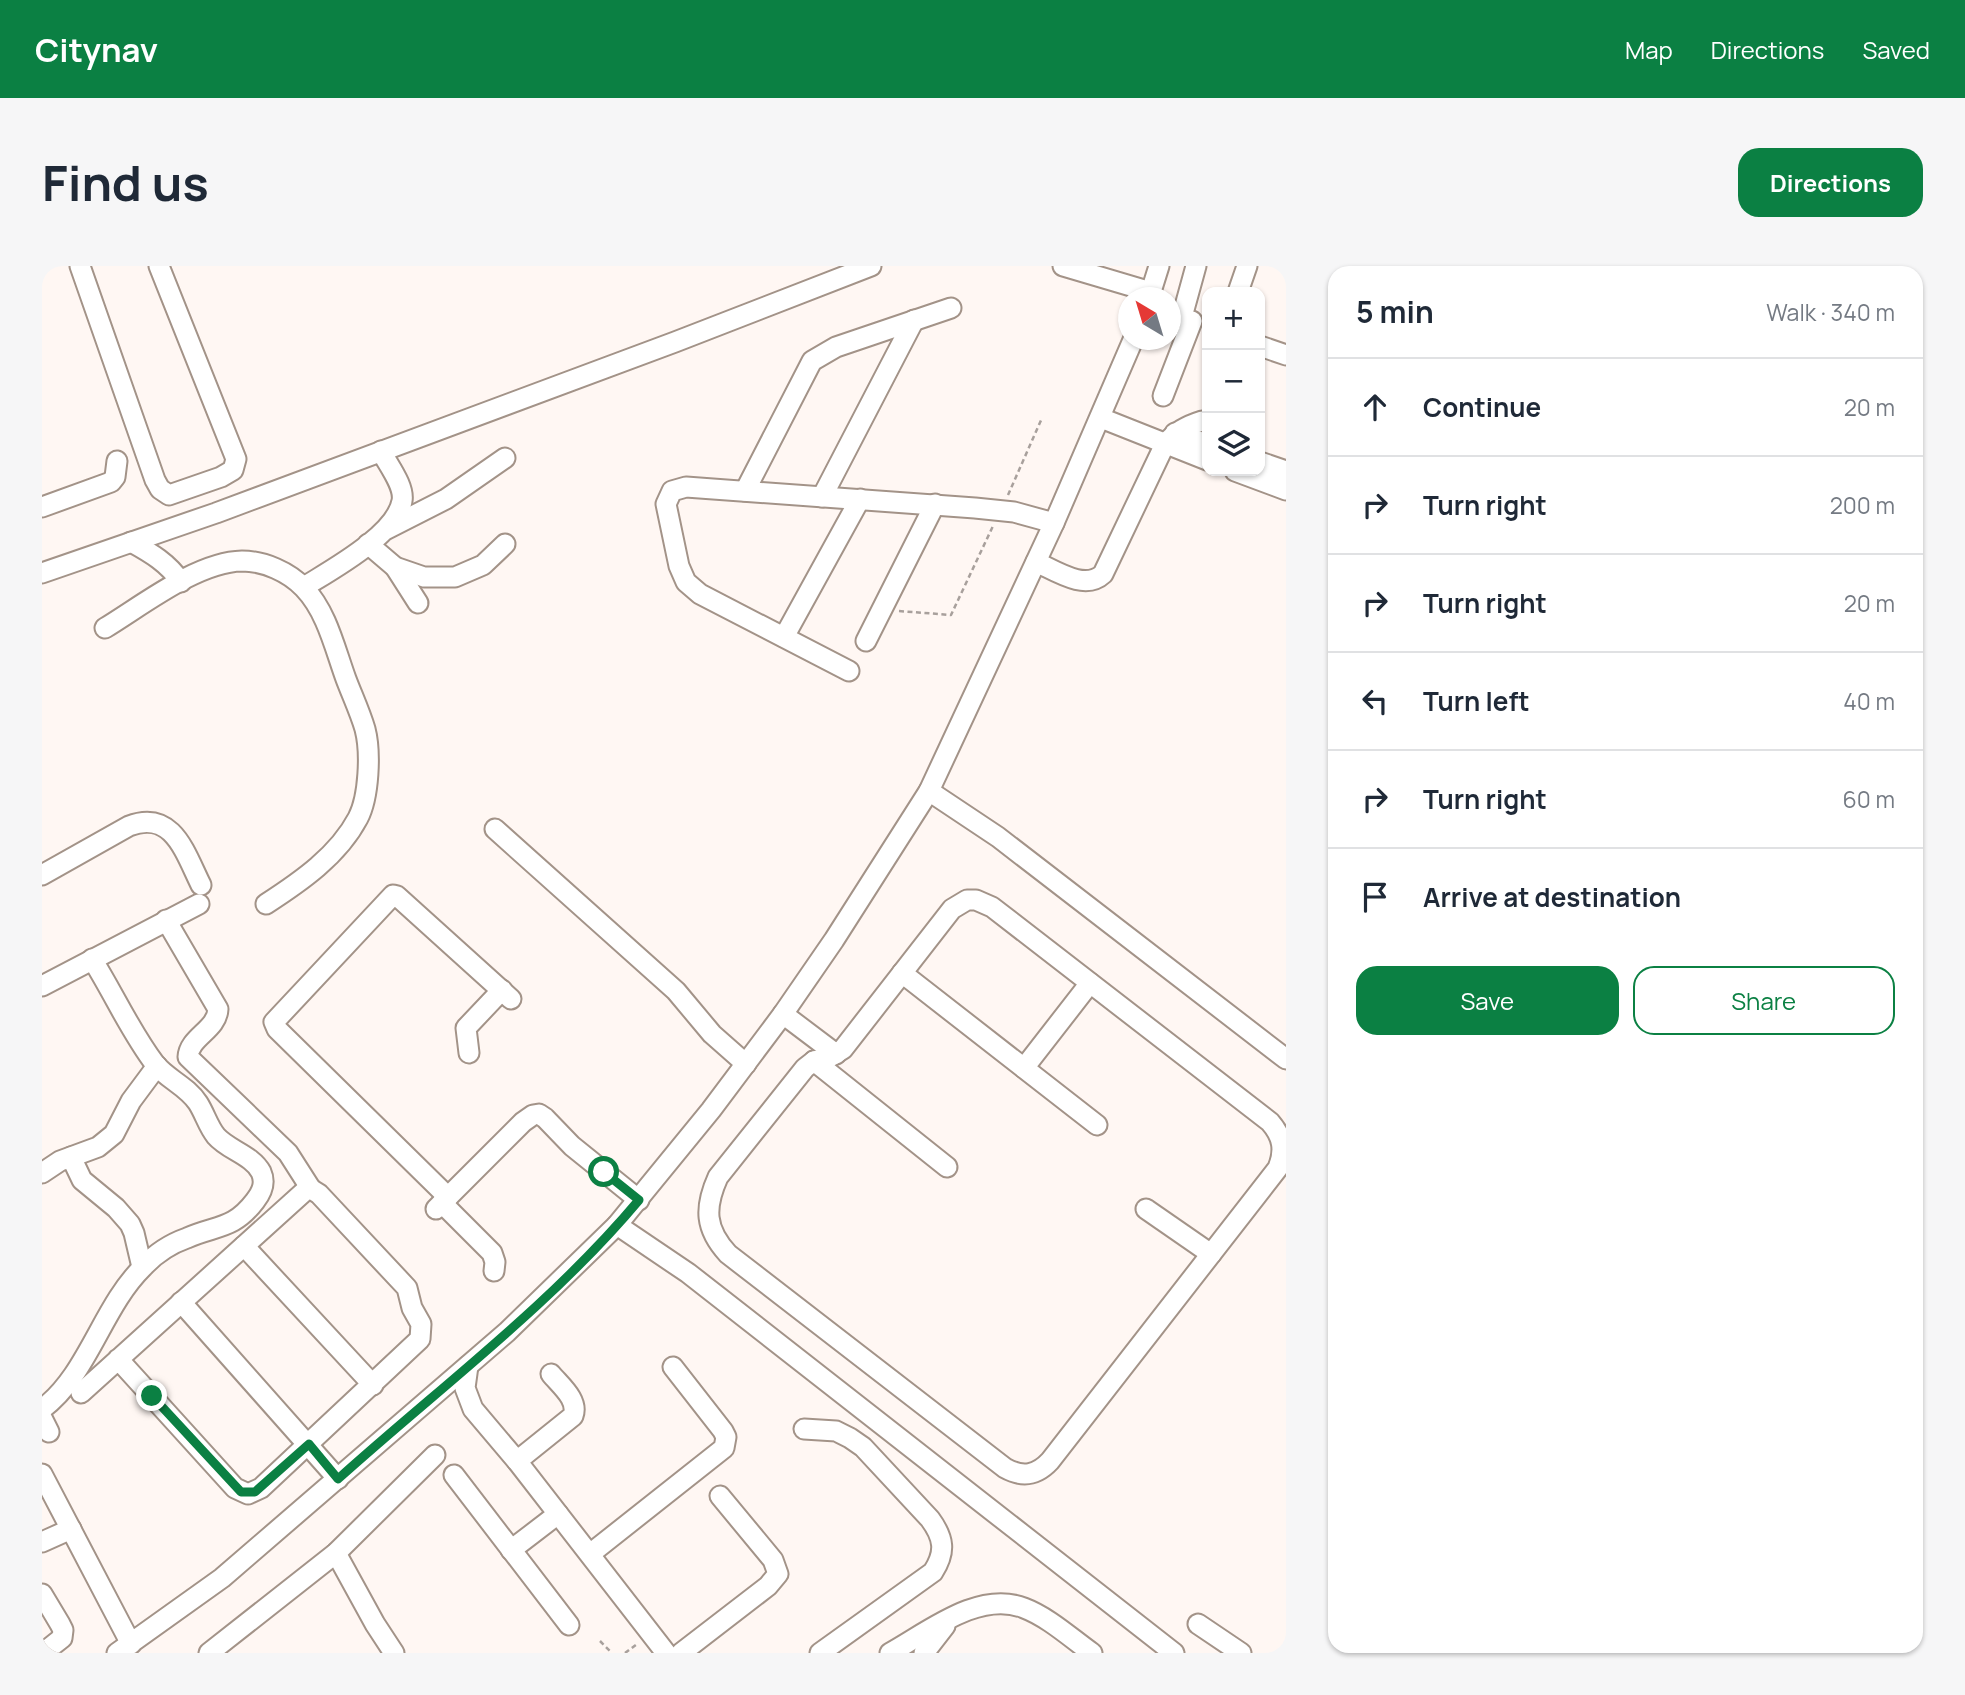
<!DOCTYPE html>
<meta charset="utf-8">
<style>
:root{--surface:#fff;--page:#f6f6f7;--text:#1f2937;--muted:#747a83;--line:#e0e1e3;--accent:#0b8043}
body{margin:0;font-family:Manrope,sans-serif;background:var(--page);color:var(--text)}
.controls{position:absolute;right:21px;top:21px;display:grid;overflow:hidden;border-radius:14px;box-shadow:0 2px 5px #0004}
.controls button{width:63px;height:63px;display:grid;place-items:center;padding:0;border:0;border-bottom:2px solid var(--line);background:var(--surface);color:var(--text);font:35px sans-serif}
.compass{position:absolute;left:1076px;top:21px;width:63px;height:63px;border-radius:50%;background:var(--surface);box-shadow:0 2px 5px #0004;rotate:322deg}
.stop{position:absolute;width:21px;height:21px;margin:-16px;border:5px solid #0b8043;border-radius:50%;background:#fff}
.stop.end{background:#0b8043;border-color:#fff;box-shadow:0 2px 7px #0008}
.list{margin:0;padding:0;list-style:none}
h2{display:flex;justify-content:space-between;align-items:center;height:91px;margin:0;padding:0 28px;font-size:30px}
h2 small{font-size:23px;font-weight:400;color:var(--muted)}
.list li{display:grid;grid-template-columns:46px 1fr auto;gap:21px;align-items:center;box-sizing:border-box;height:98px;padding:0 28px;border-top:2px solid var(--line)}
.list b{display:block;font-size:26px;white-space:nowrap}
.list em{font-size:23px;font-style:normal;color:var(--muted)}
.actions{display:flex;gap:14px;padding:21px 28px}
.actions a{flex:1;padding:16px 0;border:2px solid var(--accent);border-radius:21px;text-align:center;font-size:24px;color:var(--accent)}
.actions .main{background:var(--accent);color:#fff}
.icon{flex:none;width:38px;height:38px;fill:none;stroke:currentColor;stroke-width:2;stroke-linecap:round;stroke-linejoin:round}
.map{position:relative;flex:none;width:1244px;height:1387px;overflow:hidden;border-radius:21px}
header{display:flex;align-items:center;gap:42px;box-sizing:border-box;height:98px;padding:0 35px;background:var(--accent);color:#fff}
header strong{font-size:33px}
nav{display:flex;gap:38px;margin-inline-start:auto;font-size:24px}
.intro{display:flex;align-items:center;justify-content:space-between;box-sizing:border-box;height:168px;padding:0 42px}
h1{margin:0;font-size:49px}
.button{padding:18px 32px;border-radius:21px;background:var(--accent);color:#fff;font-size:24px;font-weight:700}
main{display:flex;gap:42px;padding:0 42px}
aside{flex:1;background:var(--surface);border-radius:21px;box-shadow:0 2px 5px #0004}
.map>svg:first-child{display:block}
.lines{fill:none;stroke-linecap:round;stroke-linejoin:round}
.minor-casing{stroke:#a39388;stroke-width:23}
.path{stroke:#a8a09c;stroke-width:2.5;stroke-dasharray:5 3.5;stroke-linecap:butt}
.minor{stroke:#fff;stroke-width:19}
.route{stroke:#0b8043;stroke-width:9}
</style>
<header>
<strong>Citynav</strong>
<nav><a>Map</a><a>Directions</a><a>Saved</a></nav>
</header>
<div class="intro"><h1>Find us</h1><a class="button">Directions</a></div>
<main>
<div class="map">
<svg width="1244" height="1387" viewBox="0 0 1244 1387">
<rect width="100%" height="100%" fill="#fff7f3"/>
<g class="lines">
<g class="minor-casing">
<g id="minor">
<polyline points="38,0 113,214 118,223 127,229 179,211 191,204 194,193 117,0"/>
<polyline points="1021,0 1109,26"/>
<polyline points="1196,26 1205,0"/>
<polyline points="1107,32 1117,0"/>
<polyline points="1140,51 1154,0"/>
<polyline points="1218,80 1244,89"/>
<polyline points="1121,130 1150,55"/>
<polyline points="1059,152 1165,194"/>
<polyline points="1133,167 1165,178"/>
<polyline points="1218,196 1244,205"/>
<polyline points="1193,205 1244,224"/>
<polyline points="703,225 770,95 794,81 909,42"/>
<polyline points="780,231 872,54"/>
<polyline points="0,241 69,216 73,211 75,195"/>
<polyline points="345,263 404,233 463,192"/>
<path d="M89 276C109 287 126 297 139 316"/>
<polyline points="326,278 353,301 382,311 413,311 441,299 463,278"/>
<path d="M994 296C1014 305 1043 325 1061 308L1123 178C1134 166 1144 160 1160 155"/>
<polyline points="353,301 376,337"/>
<polyline points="0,307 174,247 633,76 829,0"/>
<path d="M262 321C289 304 354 269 360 235 363 220 346 199 339 185"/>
<path d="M63 362C101 339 155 296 200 295 222 295 247 306 262 322 285 346 293 383 304 413 310 429 318 446 323 463 329 486 327 531 316 552 296 590 258 616 224 638"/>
<polyline points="742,371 818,233"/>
<polyline points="824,375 893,238"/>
<polyline points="807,405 658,328 644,316 637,300 624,238 630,225 644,221 933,242 972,246 1012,257"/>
<polyline points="887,525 956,571 1244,793"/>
<polyline points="453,563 634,725 670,768 704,798"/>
<path d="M0 609 87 560C131 543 143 587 159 619"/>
<path d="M925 634H934L950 641 1228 856C1241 871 1243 884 1236 902L1008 1195C995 1209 981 1212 963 1202L686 988C663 963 662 942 676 911L763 802 772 795 788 791 801 783 910 643Z"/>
<path d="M124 654 176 743C175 764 147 771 146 791L246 887 269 923"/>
<polyline points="860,707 1055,859"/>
<polyline points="0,720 157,638"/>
<polyline points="741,748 794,788"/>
<polyline points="427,787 424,762 460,724"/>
<polyline points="772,795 905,901"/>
<polyline points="982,802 1048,717"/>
<polyline points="29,891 40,914 74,942 88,958 92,967 100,1001"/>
<polyline points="0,907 18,895 56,881 72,868 89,835 115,800"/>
<polyline points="406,931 235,763 232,756 351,629 355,630 469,733"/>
<polyline points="400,937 450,987 453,996 452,1005"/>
<polyline points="394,943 481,856 491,849 497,848 503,852 530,880 597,934"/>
<polyline points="1104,943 1169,988"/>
<polyline points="575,959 646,1007 1132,1387"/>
<polyline points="202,980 331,1119"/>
<polyline points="139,1036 296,1213"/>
<polyline points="426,1100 423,1122 431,1143 475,1195 624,1387"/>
<polyline points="39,1127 264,924 269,923 277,928 365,1022 370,1042 379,1058 378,1073 219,1222 206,1228 193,1222 76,1093"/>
<path d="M0 1143C46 1109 60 1041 101 1001 113 988 128 978 145 972 174 959 191 964 213 935 220 926 224 917 219 906 210 889 186 884 174 870 166 860 163 848 156 837 145 820 125 813 113 798 88 765 72 728 50 693"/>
<polyline points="0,1152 7,1166"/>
<path d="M762 1163 794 1165 808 1172 821 1181 888 1253C902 1272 904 1286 891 1306L778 1387"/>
<path d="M475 1195 531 1150C537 1134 519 1120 509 1108"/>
<polyline points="0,1208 89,1378"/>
<polyline points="412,1209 527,1359"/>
<polyline points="0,1276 29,1263"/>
<polyline points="469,1284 516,1248"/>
<polyline points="294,1287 333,1358 352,1387"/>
<polyline points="548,1288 682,1182 684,1171 681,1165 631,1101"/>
<polyline points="0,1328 18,1358 21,1364 20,1372 1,1387"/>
<polyline points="1156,1358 1199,1387"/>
<polyline points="75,1387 180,1312 465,1066 575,959 669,844 741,748 792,674 887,525 1012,257 1091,74"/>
<polyline points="167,1387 294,1287 393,1189"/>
<polyline points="639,1387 726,1320 736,1308 731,1294 678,1230"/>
<path d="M848 1387C886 1366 937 1324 982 1342 1006 1351 1029 1372 1050 1387"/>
<polyline points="882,1387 903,1360"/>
</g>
</g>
<g class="path">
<polyline points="966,229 1000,152"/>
<polyline points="857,345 909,349 951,260"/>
<polyline points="558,1375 570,1387"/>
<polyline points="583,1387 595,1378"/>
</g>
<use href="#minor" class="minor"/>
</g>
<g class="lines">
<path class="route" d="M110 1130 199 1226H213L267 1178 296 1213C397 1122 509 1039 597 934L562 906"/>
</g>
</svg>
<div class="controls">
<button>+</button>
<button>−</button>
<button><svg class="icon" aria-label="layers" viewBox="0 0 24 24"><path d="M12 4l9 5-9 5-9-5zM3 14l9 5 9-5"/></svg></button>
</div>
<svg class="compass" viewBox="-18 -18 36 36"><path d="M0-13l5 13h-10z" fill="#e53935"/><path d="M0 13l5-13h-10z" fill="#747a83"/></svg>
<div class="stop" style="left:562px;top:906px"></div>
<div class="stop end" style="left:110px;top:1130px"></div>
</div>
<aside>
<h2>5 min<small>Walk · 340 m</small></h2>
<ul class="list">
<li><svg class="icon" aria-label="ahead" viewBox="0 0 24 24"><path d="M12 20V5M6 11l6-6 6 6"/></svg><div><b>Continue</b></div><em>20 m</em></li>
<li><svg class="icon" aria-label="right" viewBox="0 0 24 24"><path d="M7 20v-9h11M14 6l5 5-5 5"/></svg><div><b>Turn right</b></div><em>200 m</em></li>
<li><svg class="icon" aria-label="right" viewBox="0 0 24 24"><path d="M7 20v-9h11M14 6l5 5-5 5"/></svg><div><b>Turn right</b></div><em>20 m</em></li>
<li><svg class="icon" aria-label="left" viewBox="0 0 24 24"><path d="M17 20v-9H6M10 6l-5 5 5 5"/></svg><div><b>Turn left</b></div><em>40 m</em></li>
<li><svg class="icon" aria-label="right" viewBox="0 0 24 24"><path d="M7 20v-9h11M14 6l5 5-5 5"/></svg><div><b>Turn right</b></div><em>60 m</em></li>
<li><svg class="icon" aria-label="arrive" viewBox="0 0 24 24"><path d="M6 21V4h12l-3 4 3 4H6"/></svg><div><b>Arrive at destination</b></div></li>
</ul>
<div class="actions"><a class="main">Save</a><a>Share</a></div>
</aside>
</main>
